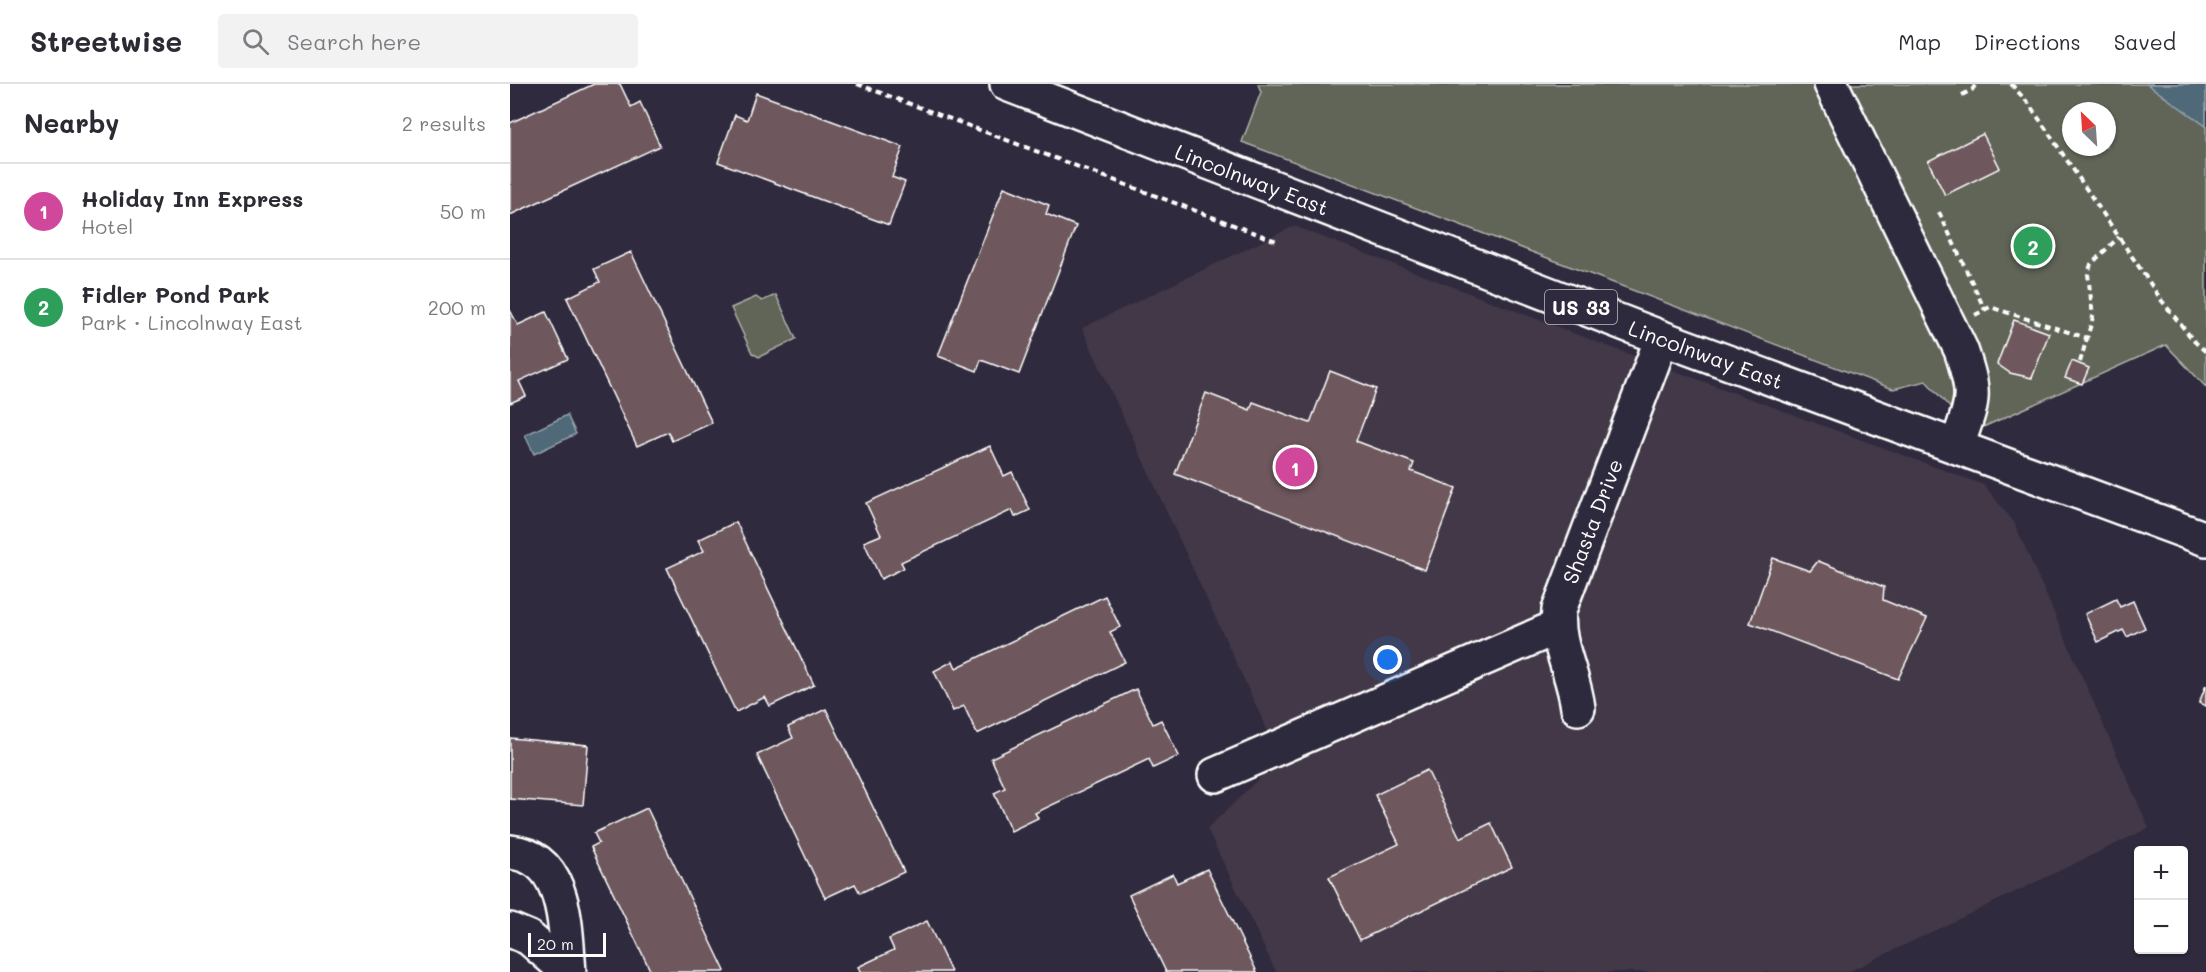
<!DOCTYPE html>
<meta charset="utf-8">
<style>
:root{--surface:#fff;--page:#f2f2f3;--text:#2b2b33;--muted:#7c7c81;--line:#e1e1e2;--accent:#8a5d65}
body{margin:0;font-family:Mali,sans-serif;background:var(--page);color:var(--text)}
.controls{position:absolute;right:18px;bottom:18px;display:grid;overflow:hidden;border-radius:6px;box-shadow:0 2px 4px #0004}
.controls button{width:54px;height:54px;display:grid;place-items:center;padding:0;border:0;border-bottom:2px solid var(--line);background:var(--surface);color:var(--text);font:30px sans-serif}
.compass{position:absolute;left:1552px;top:18px;width:54px;height:54px;border-radius:50%;background:var(--surface);box-shadow:0 2px 4px #0004;rotate:335deg}
.scale{position:absolute;left:18px;bottom:15px;width:78px;box-sizing:border-box;padding-left:6px;border:3px solid #fff;border-top:0;font-size:16px;line-height:21px;white-space:nowrap;color:#fff;-webkit-text-stroke:4px #2f2a3d;paint-order:stroke}
.you{position:absolute;left:878px;top:576px;width:21px;height:21px;margin:-15px;border:4px solid #fff;border-radius:50%;background:#1a73e8;box-shadow:0 0 0 9px #1a73e833}
.badge{display:grid;place-items:center;width:39px;height:39px;border-radius:50%;background:var(--accent);color:#fff;font-size:20px;font-weight:700}
.pin{position:absolute;translate:-50% -50%;border:3px solid #fff;box-shadow:0 2px 6px #0006}
.list{margin:0;padding:0;list-style:none}
h2{display:flex;justify-content:space-between;align-items:center;height:78px;margin:0;padding:0 24px;font-size:26px}
h2 small{font-size:20px;font-weight:400;color:var(--muted)}
.list li{display:grid;grid-template-columns:39px 1fr auto;gap:18px;align-items:center;box-sizing:border-box;height:96px;padding:0 24px;border-top:2px solid var(--line)}
.list b{display:block;font-size:22px;white-space:nowrap}
.list p{margin:0;font-size:20px;white-space:nowrap;color:var(--muted)}
.list em{font-size:20px;font-style:normal;color:var(--muted)}
.icon{flex:none;width:33px;height:33px;fill:none;stroke:currentColor;stroke-width:2;stroke-linecap:round;stroke-linejoin:round}
.map{position:relative;flex:none;width:1696px;height:888px;overflow:hidden}
header{display:flex;align-items:center;gap:36px;box-sizing:border-box;height:84px;padding:0 30px;background:var(--surface);border-bottom:2px solid var(--line)}
header strong{font-size:28px}
nav{display:flex;gap:33px;margin-inline-start:auto;font-size:21px}
.search{width:420px;height:54px;background:var(--page);display:flex;align-items:center;gap:15px;box-sizing:border-box;padding:0 21px;border-radius:6px;color:var(--muted);font-size:22px}
main{display:flex}
aside{flex:1;background:var(--surface)}
.map>svg:first-child{display:block}
.built{fill:#423847}
.green{fill:#616558;stroke:#b0b2ac;stroke-width:1.5;fill-rule:evenodd}
.water{fill:#506978;stroke:#96a5ae;stroke-width:1.5}
.building{fill:#6e585d;stroke:#fff;stroke-width:1.5}
.lines{fill:none;stroke-linecap:round;stroke-linejoin:round}
.minor-casing{stroke:#fff;stroke-width:38}
.highway-casing{stroke:#fff;stroke-width:38}
.path{stroke:#fff;stroke-width:4;stroke-dasharray:6 4.5;stroke-linecap:butt}
.minor{stroke:#2f2a3d;stroke-width:33}
.highway{stroke:#2f2a3d;stroke-width:33}
.labels{text-anchor:middle;dominant-baseline:central;stroke-width:4.5;stroke-linejoin:round;paint-order:stroke}
.shield{fill:#2f2a3d;stroke:#c1bfc5;stroke-width:1.5}
.shield-label{font-size:20px;font-weight:bold;fill:#fff}
.street-label{font-size:21px;fill:#fff;stroke:#2f2a3d}
</style>
<header>
<strong>Streetwise</strong>
<div class="search"><svg class="icon" aria-label="search" viewBox="0 0 24 24"><circle cx="10" cy="10" r="6"/><path d="M15 15l6 6"/></svg>Search here</div>
<nav><a>Map</a><a>Directions</a><a>Saved</a></nav>
</header>
<main>
<aside>
<h2>Nearby<small>2 results</small></h2>
<ul class="list">
<li><span class="badge" style="background:#d1479c">1</span><div><b>Holiday Inn Express</b><p>Hotel</p></div><em>50 m</em></li>
<li><span class="badge" style="background:#2e9e5b">2</span><div><b>Fidler Pond Park</b><p>Park · Lincolnway East</p></div><em>200 m</em></li>
</ul>
</aside>
<div class="map">
<svg width="1696" height="888" viewBox="0 0 1696 888">
<rect width="100%" height="100%" fill="#2f2a3d"/>
<filter id="ink" filterUnits="userSpaceOnUse"><feTurbulence type="fractalNoise" baseFrequency=".0167" numOctaves="2"/><feDisplacementMap in="SourceGraphic" scale="12" xChannelSelector="R" yChannelSelector="G"/><feConvolveMatrix kernelMatrix="1 2 1 2 8 2 1 2 1" color-interpolation-filters="sRGB"/></filter>
<g filter="url(#ink)">
<polygon class="built" points="784,142 1100,263 1474,401 1504,438 1639,744 1338,888 766,888 697,745 770,674 572,244"/>
<g class="green">
<path d="M748 0H1696V303L1656 261 1462 348 1416 297 1383 305 732 58 751 8ZM1561 27H1597V63H1561Z"/>
<polygon points="266,211 286,255 249,273 242,269 221,224 246,213 252,217"/>
</g>
<g class="water">
<polygon points="1637,0 1696,0 1696,42"/>
<polygon points="57,331 66,350 24,370 15,351"/>
</g>
<g class="building">
<polygon points="84,0 110,0 121,23 130,18 150,62 0,131 0,39"/>
<polygon points="246,9 393,63 382,93 395,98 379,141 208,78 225,31 237,36"/>
<polygon points="1473,50 1490,84 1435,111 1418,77"/>
<polygon points="494,103 539,121 536,130 566,142 509,290 471,276 467,287 428,272"/>
<polygon points="121,168 202,339 162,357 158,348 127,362 57,214 90,198 84,185"/>
<polygon points="0,226 8,241 36,228 58,275 9,297 16,312 0,319"/>
<polygon points="1504,236 1539,249 1522,294 1500,289 1487,280"/>
<polygon points="1562,277 1579,284 1572,300 1555,294"/>
<polygon points="820,287 866,305 846,357 904,379 901,387 946,404 915,486 665,390 696,309 740,326 743,318 800,339"/>
<polygon points="480,362 494,392 502,388 520,426 505,433 502,426 391,478 394,484 371,495 354,458 371,451 356,419"/>
<polygon points="226,438 304,601 260,622 255,613 226,628 157,484 194,467 188,456"/>
<polygon points="1263,474 1300,487 1308,477 1374,503 1373,516 1417,534 1388,595 1240,539"/>
<polygon points="595,512 610,543 600,548 615,578 467,650 454,622 443,627 424,587 443,577 446,584"/>
<polygon points="1606,515 1610,523 1623,517 1635,544 1617,553 1613,546 1588,558 1575,530"/>
<polygon points="1696,601 1696,622 1689,619"/>
<polygon points="626,605 643,640 651,636 669,672 643,684 639,675 525,729 528,734 501,747 484,709 495,704 481,674"/>
<polygon points="316,625 394,788 350,809 345,800 315,814 247,671 283,654 278,643"/>
<polygon points="0,654 78,661 73,721 0,715"/>
<polygon points="917,686 950,754 981,739 1002,783 850,856 819,793 889,760 865,711"/>
<polygon points="137,724 215,887 214,888 141,888 81,763 89,759 84,749"/>
<polygon points="697,785 747,888 656,888 619,811 663,790 667,799"/>
<polygon points="417,837 441,888 350,888 348,883 384,866 379,855"/>
</g>
<g class="lines">
<g class="minor-casing">
<g id="minor">
<path d="M1321 0 1451 266C1467 314 1463 315 1447 362"/>
<path d="M1068 624C1064 590 1045 560 1049 526L1152 254"/>
<polyline points="705,691 1047,543"/>
<path d="M0 768C58 773 55 845 59 888"/>
<polyline points="0,846 19,854 58,888"/>
</g>
</g>
<g class="highway-casing">
<polyline id="highway" points="497,0 1152,254 1696,455"/>
</g>
<g class="path">
<polyline points="347,0 769,158"/>
<polyline points="1501,0 1519,20 1652,217 1684,257 1696,268"/>
<polyline points="1452,11 1462,6 1466,0"/>
<polyline points="1429,128 1475,226"/>
<polyline points="1465,231 1480,223 1577,254 1583,233 1578,190 1581,180 1609,153"/>
<polyline points="1570,278 1577,254"/>
</g>
<use href="#minor" class="minor"/>
<use href="#highway" class="highway"/>
</g>
</g>
<g class="labels">
<rect class="shield" x="1035" y="206" width="72" height="34" rx="4.5"/>
<g class="shield-label">
<text x="1071" y="223">US 33</text>
</g>
<g class="street-label">
<text transform="translate(742 95) rotate(21)">Lincolnway East</text>
<text transform="translate(1196 270) rotate(20)">Lincolnway East</text>
<text transform="translate(1082 437) rotate(-69)">Shasta Drive</text>
</g>
</g>
</svg>
<div class="controls">
<button>+</button>
<button>−</button>
</div>
<svg class="compass" viewBox="-18 -18 36 36"><path d="M0-13l5 13h-10z" fill="#e53935"/><path d="M0 13l5-13h-10z" fill="#7c7c81"/></svg>
<div class="scale">20 m</div>
<div class="you"></div>
<div class="pin badge" style="left:785px;top:383px;background:#d1479c">1</div>
<div class="pin badge" style="left:1523px;top:162px;background:#2e9e5b">2</div>
</div>
</main>
